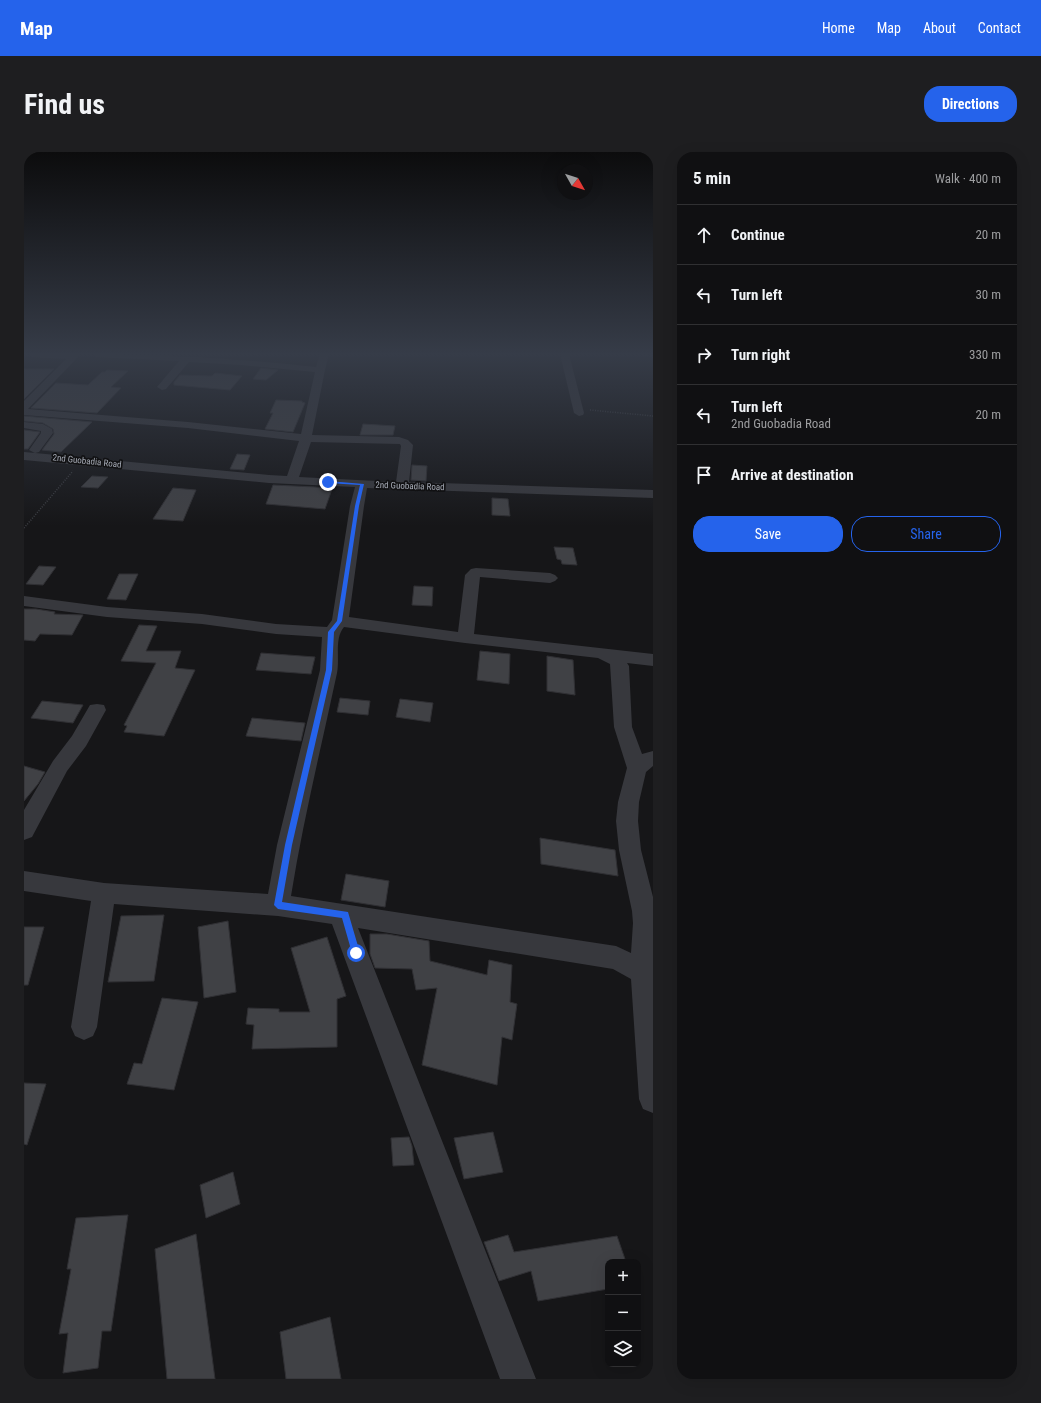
<!DOCTYPE html>
<meta charset="utf-8">
<style>
:root{--surface:#101012;--page:#1e1e20;--text:#f1f3f6;--muted:#9c9d9f;--line:#303032;--accent:#2563eb}
body{margin:0;font-family:"Roboto Condensed",sans-serif;background:var(--page);color:var(--text)}
.controls{position:absolute;right:12px;bottom:12px;display:grid;overflow:hidden;border-radius:8px;box-shadow:0 4px 16px #0002}
.controls button{width:36px;height:36px;display:grid;place-items:center;padding:0;border:0;border-bottom:1px solid var(--line);background:var(--surface);color:var(--text);font:20px sans-serif}
.compass{position:absolute;left:533px;top:12px;width:36px;height:36px;border-radius:50%;background:var(--surface);box-shadow:0 4px 16px #0002;rotate:129deg}
.stop{position:absolute;width:12px;height:12px;margin:-9px;border:3px solid #2563eb;border-radius:50%;background:#fff}
.stop.end{background:#2563eb;border-color:#fff;box-shadow:0 1px 4px #0008}
.list{margin:0;padding:0;list-style:none}
h2{display:flex;justify-content:space-between;align-items:center;height:52px;margin:0;padding:0 16px;font-size:17px}
h2 small{font-size:13px;font-weight:400;color:var(--muted)}
.list li{display:grid;grid-template-columns:26px 1fr auto;gap:12px;align-items:center;box-sizing:border-box;height:60px;padding:0 16px;border-top:1px solid var(--line)}
.list b{display:block;font-size:15px;white-space:nowrap}
.list p{margin:0;font-size:13px;white-space:nowrap;color:var(--muted)}
.list em{font-size:13px;font-style:normal;color:var(--muted)}
.actions{display:flex;gap:8px;padding:12px 16px}
.actions a{flex:1;padding:9px 0;border:1px solid var(--accent);border-radius:16px;text-align:center;font-size:14px;color:var(--accent)}
.actions .main{background:var(--accent);color:#fff}
.icon{flex:none;width:22px;height:22px;fill:none;stroke:currentColor;stroke-width:2;stroke-linecap:round;stroke-linejoin:round}
.map{position:relative;flex:none;width:629px;height:1227px;overflow:hidden;border-radius:16px}
header{display:flex;align-items:center;gap:24px;box-sizing:border-box;height:56px;padding:0 20px;background:var(--accent);color:#fff}
header strong{font-size:19px}
nav{display:flex;gap:22px;margin-inline-start:auto;font-size:14px}
.intro{display:flex;align-items:center;justify-content:space-between;box-sizing:border-box;height:96px;padding:0 24px}
h1{margin:0;font-size:28px}
.button{padding:10px 18px;border-radius:16px;background:var(--accent);color:#fff;font-size:14px;font-weight:700}
main{display:flex;gap:24px;padding:0 24px}
aside{flex:1;background:var(--surface);border-radius:16px;box-shadow:0 4px 16px #0002}
.map>svg:first-child{display:block}
.building{fill:#404145;stroke:#303034}
.lines{fill:none;stroke-linecap:round;stroke-linejoin:round}
.path{stroke:#3d3f44;stroke-width:1.5;stroke-dasharray:1 1.5;stroke-linecap:butt}
.minor{fill:#37383d;fill-rule:evenodd}
.route{fill:#2563eb}
.labels{text-anchor:middle;dominant-baseline:central;stroke-width:3.5;stroke-linejoin:round;paint-order:stroke}
.far-street-label{font-size:9px;fill:#a8adb8;stroke:#111113}
</style>
<header>
<strong>Map</strong>
<nav><a>Home</a><a>Map</a><a>About</a><a>Contact</a></nav>
</header>
<div class="intro"><h1>Find us</h1><a class="button">Directions</a></div>
<main>
<div class="map">
<svg width="629" height="1227" viewBox="0 0 629 1227">
<rect width="100%" height="100%" fill="#161618"/>
<g class="building">
<polygon points="237,216 254,218 242,228 229,227"/>
<polygon points="0,217 30,217 0,247"/>
<polygon points="83,218 104,219 87,235 97,236 73,261 7,256 32,231 64,233 78,220 81,220"/>
<polygon points="191,221 218,224 206,238 150,233 150,230 156,223 188,224"/>
<polygon points="252,248 278,249 278,250 281,251 269,280 241,277 249,261 246,261"/>
<polygon points="0,264 68,270 37,300 18,298 30,282 29,277 19,271 0,269"/>
<polygon points="339,272 371,274 369,283 336,283"/>
<polygon points="0,278 16,280 4,297 0,297"/>
<polygon points="213,302 226,303 220,318 206,317"/>
<polygon points="388,313 403,314 402,329 387,328"/>
<polygon points="68,324 84,325 74,336 57,335"/>
<polygon points="249,333 291,335 308,337 301,357 242,352"/>
<polygon points="149,336 172,338 159,369 129,367"/>
<polygon points="468,346 484,347 486,364 468,363"/>
<polygon points="530,395 549,396 553,413 538,412 537,408 533,407"/>
<polygon points="15,414 32,415 19,433 2,432"/>
<polygon points="95,422 114,422 102,448 83,447"/>
<polygon points="390,434 409,435 408,454 388,453"/>
<polygon points="0,457 12,457 31,460 30,462 59,463 48,483 16,482 11,489 0,488"/>
<polygon points="115,473 133,474 122,499 157,499 151,516 171,518 140,584 100,580 103,574 100,573 132,511 97,509"/>
<polygon points="456,499 486,502 485,532 453,528"/>
<polygon points="237,501 291,505 287,522 232,518"/>
<polygon points="523,504 549,508 551,543 523,539"/>
<polygon points="316,546 346,549 344,563 313,560"/>
<polygon points="376,547 409,551 406,570 372,565"/>
<polygon points="18,549 59,553 49,571 7,566"/>
<polygon points="228,566 281,571 277,589 222,584"/>
<polygon points="0,614 21,620 14,632 0,649"/>
<polygon points="516,686 591,698 594,724 517,712"/>
<polygon points="322,722 365,729 361,755 317,748"/>
<polygon points="140,763 130,829 84,830 97,764"/>
<polygon points="204,769 212,840 180,846 174,775"/>
<polygon points="0,775 20,775 4,833 0,833"/>
<polygon points="346,782 363,782 405,789 406,809 463,823 465,808 488,813 486,850 493,852 488,888 478,885 473,933 398,913 413,836 392,838 388,817 351,816 346,802"/>
<polygon points="303,785 322,844 313,847 313,895 228,897 230,873 222,872 224,856 255,857 255,860 286,860 267,796"/>
<polygon points="138,846 174,850 150,938 103,932 110,911 118,912"/>
<polygon points="0,931 22,932 3,993 0,992"/>
<polygon points="469,980 479,1020 440,1027 430,986"/>
<polygon points="385,985 388,994 390,1013 369,1014 367,986"/>
<polygon points="209,1020 216,1052 182,1066 176,1033"/>
<polygon points="104,1063 87,1179 78,1179 74,1216 39,1221 44,1181 35,1182 47,1117 43,1117 52,1066"/>
<polygon points="172,1082 191,1227 143,1227 131,1097"/>
<polygon points="484,1083 490,1100 593,1084 602,1110 584,1110 584,1137 514,1149 507,1119 475,1129 460,1090"/>
<polygon points="306,1165 317,1227 262,1227 256,1180"/>
</g>
<g class="lines">
<g class="path">
<polyline points="619,202 629,205"/>
<polyline points="566,258 629,264"/>
<polyline points="0,376 49,319"/>
</g>
<g class="minor">
<path d="M4 202H57L4 257 164 270 277 282 291 220 217 213 165 210 142 237 138 238 133 235 155 209 72 205 68 202C143 202 217 207 292 215L296 202H305L301 218 288 283 375 285 384 288 389 293 385 330 629 338V346L343 336 340 354 325 465 434 480 441 423 447 417 452 416 526 421 531 423 534 426 531 429 526 431 456 425 450 482 629 502V514L603 511 605 514 608 575 618 602 629 599V614L622 620 615 650 614 669 617 698 629 745V961L619 957 615 947 607 827 589 817 334 776 512 1227H476L308 772 254 764 90 752 73 875 69 884 60 888 51 884 47 875 67 749 0 739V719L80 731 244 742 253 693 296 518 298 485 252 482 178 472 83 465 0 454V444L83 455 178 462 252 472 303 475 308 468 326 354 331 335 245 331 0 308V300L11 301 5 298 17 281V279L0 276V270L19 272 28 277 29 281 15 300 11 301 245 323 263 324 275 289 164 276 0 263V249L42 207 8 205ZM287 290 376 292 377 294 372 330 275 325ZM320 475 441 491 574 506 586 512 590 575 603 616 594 650 592 669 595 698 608 759 609 771 607 801 592 794 267 744C279 669 297 596 313 521 316 506 310 487 320 475Z"/>
<polygon points="536,202 545,202 560,261 559,263 555,264 550,261"/>
<polygon points="73,552 80,553 82,558 62,594 43,619 8,685 0,688 0,658 29,609 48,584 66,553"/>
</g>
</g>
<linearGradient id="sky" x2="0" y2="1"><stop stop-color="#0c0c0d"/><stop offset="0.54" stop-color="#363c48"/><stop offset="1" stop-color="#363c48" stop-opacity="0"/></linearGradient>
<rect width="629" height="374" fill="url(#sky)"/>
<polygon class="route" points="304,329 340,332 335,354 318,469 310,480 308,518 268,693 258,750 324,760 336,801 332,805 328,801 318,766 254,757 250,753 261,693 302,518 304,480 313,469 331,354 336,333 303,331"/>
<g class="labels">
<g class="far-street-label">
<text transform="translate(63 309) rotate(6)">2nd Guobadia Road</text>
<text transform="translate(386 334) rotate(2)">2nd Guobadia Road</text>
</g>
</g>
</svg>
<div class="controls">
<button>+</button>
<button>−</button>
<button><svg class="icon" aria-label="layers" viewBox="0 0 24 24"><path d="M12 4l9 5-9 5-9-5zM3 14l9 5 9-5"/></svg></button>
</div>
<svg class="compass" viewBox="-18 -18 36 36"><path d="M0-13l5 13h-10z" fill="#e53935"/><path d="M0 13l5-13h-10z" fill="#9c9d9f"/></svg>
<div class="stop" style="left:332px;top:801px"></div>
<div class="stop end" style="left:304px;top:330px"></div>
</div>
<aside>
<h2>5 min<small>Walk · 400 m</small></h2>
<ul class="list">
<li><svg class="icon" aria-label="ahead" viewBox="0 0 24 24"><path d="M12 20V5M6 11l6-6 6 6"/></svg><div><b>Continue</b></div><em>20 m</em></li>
<li><svg class="icon" aria-label="left" viewBox="0 0 24 24"><path d="M17 20v-9H6M10 6l-5 5 5 5"/></svg><div><b>Turn left</b></div><em>30 m</em></li>
<li><svg class="icon" aria-label="right" viewBox="0 0 24 24"><path d="M7 20v-9h11M14 6l5 5-5 5"/></svg><div><b>Turn right</b></div><em>330 m</em></li>
<li><svg class="icon" aria-label="left" viewBox="0 0 24 24"><path d="M17 20v-9H6M10 6l-5 5 5 5"/></svg><div><b>Turn left</b><p>2nd Guobadia Road</p></div><em>20 m</em></li>
<li><svg class="icon" aria-label="arrive" viewBox="0 0 24 24"><path d="M6 21V4h12l-3 4 3 4H6"/></svg><div><b>Arrive at destination</b></div></li>
</ul>
<div class="actions"><a class="main">Save</a><a>Share</a></div>
</aside>
</main>
